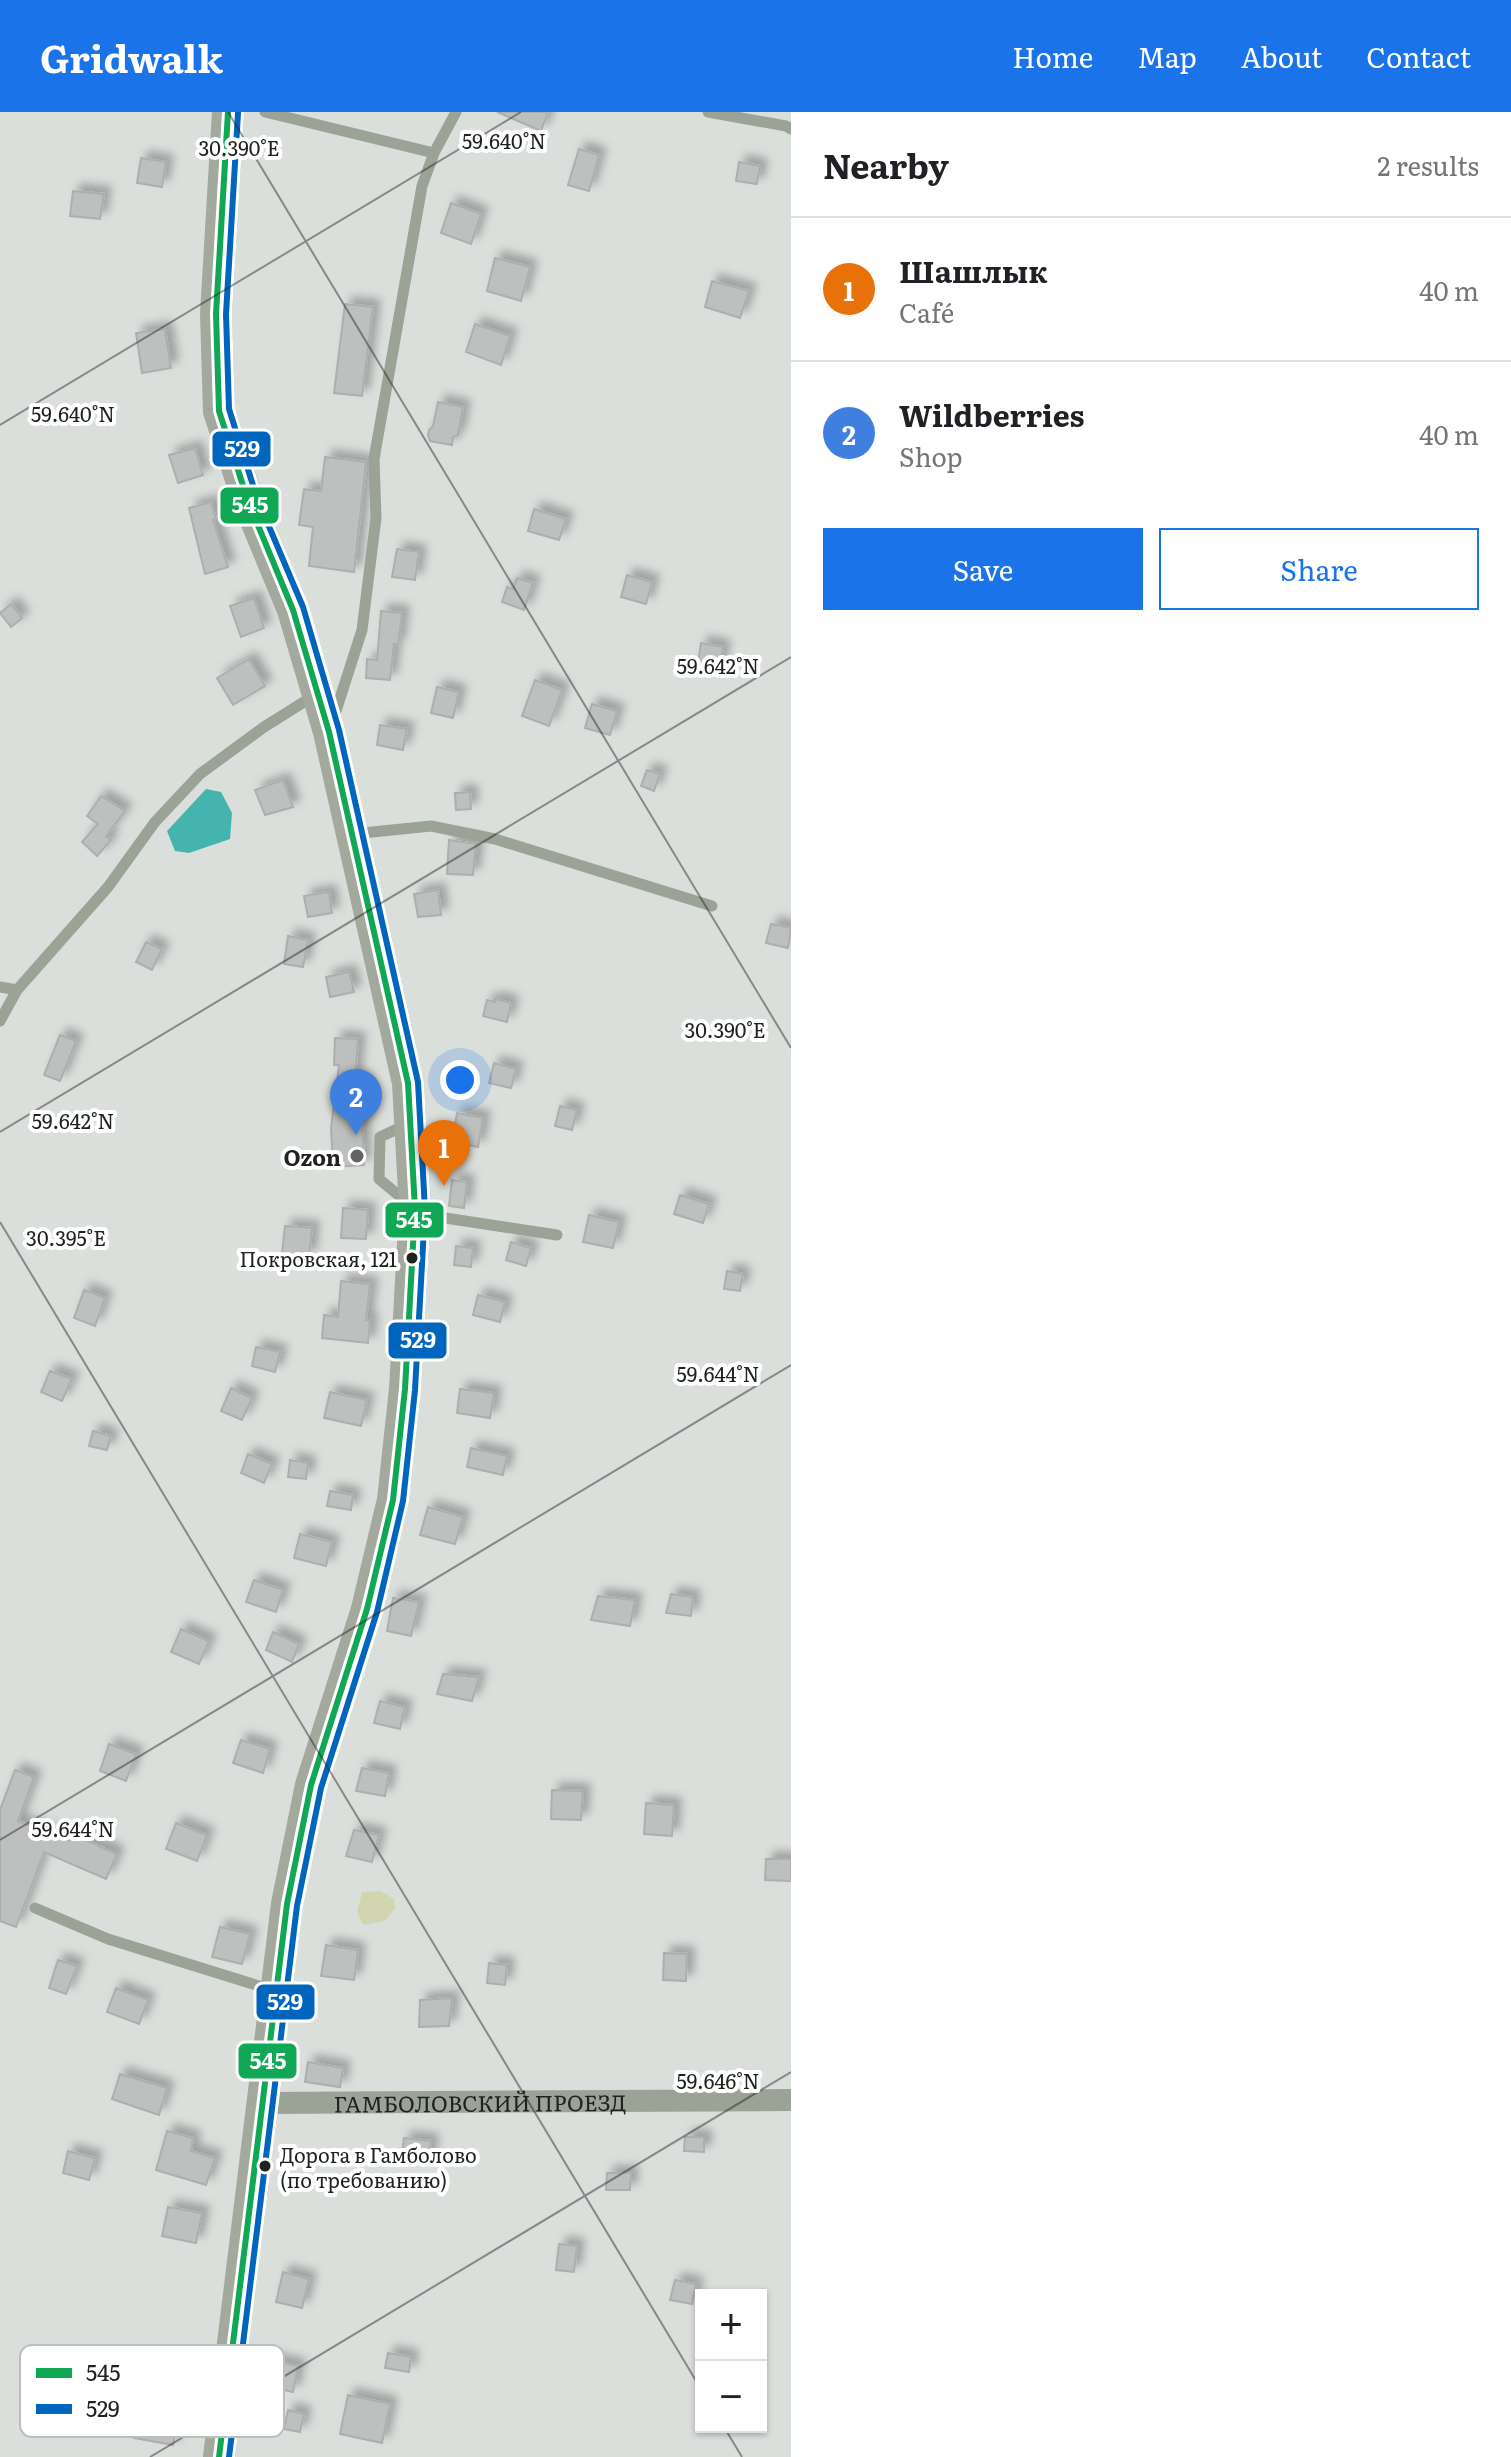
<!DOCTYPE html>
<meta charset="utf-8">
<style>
:root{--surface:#fff;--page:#f2f2f2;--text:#202124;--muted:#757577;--line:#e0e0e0;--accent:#1a73e8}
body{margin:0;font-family:Literata,serif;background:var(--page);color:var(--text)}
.controls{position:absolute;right:24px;bottom:24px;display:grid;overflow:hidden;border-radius:0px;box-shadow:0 2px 6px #0004}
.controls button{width:72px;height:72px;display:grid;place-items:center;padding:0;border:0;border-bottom:2px solid var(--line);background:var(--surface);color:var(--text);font:40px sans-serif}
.you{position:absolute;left:460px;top:968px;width:28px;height:28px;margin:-20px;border:6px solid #fff;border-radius:50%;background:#1a73e8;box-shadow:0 0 0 12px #1a73e833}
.badge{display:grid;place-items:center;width:52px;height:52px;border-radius:50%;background:var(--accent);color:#fff;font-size:26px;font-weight:700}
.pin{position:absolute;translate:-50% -66px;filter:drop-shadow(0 2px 4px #0008)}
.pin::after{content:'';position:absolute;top:42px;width:28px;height:24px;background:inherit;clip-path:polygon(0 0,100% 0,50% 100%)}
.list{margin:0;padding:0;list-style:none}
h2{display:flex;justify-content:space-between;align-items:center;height:104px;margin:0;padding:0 32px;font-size:34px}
h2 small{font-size:26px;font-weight:400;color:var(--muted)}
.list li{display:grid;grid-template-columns:52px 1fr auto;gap:24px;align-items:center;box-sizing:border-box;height:144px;padding:0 32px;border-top:2px solid var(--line)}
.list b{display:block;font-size:30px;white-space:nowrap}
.list p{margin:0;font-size:26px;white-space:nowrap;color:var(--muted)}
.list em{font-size:26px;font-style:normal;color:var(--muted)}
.actions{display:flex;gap:16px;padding:24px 32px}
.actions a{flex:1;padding:18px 0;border:2px solid var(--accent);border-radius:0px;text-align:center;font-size:28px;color:var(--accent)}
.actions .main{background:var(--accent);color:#fff}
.map{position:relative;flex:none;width:791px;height:2345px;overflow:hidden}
header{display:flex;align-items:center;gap:48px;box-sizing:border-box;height:112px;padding:0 40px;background:var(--accent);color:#fff}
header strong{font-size:38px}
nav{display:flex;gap:44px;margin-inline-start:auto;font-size:28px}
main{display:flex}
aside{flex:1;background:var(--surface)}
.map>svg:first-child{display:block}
.green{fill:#d2d6b0}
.water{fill:#45b4af}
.building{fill:#bdc0be;stroke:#acafad;stroke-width:2;filter:url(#shadow)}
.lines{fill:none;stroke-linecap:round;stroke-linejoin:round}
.lane{stroke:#9aa395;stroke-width:11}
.street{stroke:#9aa395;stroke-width:22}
.secondary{stroke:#a3a99d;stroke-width:32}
.bus-1-casing{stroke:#fff;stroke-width:12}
.bus-2-casing{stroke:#fff;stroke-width:12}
.bus-1{stroke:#10a855;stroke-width:6}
.bus-2{stroke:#0065bd;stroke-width:6}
.ticks{fill:none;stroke:#202220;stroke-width:2;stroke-opacity:0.45}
.poi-dot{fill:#616462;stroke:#fff;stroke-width:3}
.bus-dot{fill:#202220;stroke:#fff;stroke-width:3}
.labels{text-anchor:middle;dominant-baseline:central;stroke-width:8;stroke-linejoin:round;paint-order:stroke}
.bus-label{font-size:20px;fill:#202220;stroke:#fff;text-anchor:end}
.poi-label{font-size:22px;font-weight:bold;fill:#202220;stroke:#fff;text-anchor:end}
.street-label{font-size:22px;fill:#202220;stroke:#fff}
.key{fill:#fff;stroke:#bcbdbc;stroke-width:2}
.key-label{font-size:22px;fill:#202220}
.ticks-label{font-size:20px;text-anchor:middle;fill:#202220;stroke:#fff;stroke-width:8;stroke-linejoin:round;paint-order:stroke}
.line-badge{stroke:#fff;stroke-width:3}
.badge-label{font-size:22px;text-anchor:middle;font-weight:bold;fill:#fff}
</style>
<header>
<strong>Gridwalk</strong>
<nav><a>Home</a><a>Map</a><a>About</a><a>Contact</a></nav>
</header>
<main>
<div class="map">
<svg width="791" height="2345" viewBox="0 0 791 2345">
<defs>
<filter id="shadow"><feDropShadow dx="7" dy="-7" stdDeviation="4" flood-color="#0004"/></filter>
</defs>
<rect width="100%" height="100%" fill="#dbdfdc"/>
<polygon class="green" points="381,1779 394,1787 395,1796 385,1809 363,1813 357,1800 362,1780"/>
<polygon class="water" points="206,677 221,680 232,701 230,727 189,741 175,739 167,719"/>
<g class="building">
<polygon points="497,0 548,0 541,19"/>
<polygon points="579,37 599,43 589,79 568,73"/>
<polygon points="141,46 166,50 162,75 137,71"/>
<polygon points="739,50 760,54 757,72 736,69"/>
<polygon points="73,79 104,82 100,107 70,104"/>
<polygon points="451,91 481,102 471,132 441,121"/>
<polygon points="495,146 530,155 521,189 487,179"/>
<polygon points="712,169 749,179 740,206 705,195"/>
<polygon points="345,192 373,195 362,284 334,281"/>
<polygon points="475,212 510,224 501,253 466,240"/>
<polygon points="165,217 171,256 142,261 136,221"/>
<polygon points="438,290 463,295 458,323 453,325 452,333 430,329 428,323 429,318 433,314"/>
<polygon points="195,336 203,363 178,371 169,343"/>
<polygon points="325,345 366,350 354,460 309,454 313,415 299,413 304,377 321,379"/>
<polygon points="211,390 216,407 213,408 228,455 205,462 189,396"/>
<polygon points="534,397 566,407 559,428 528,419"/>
<polygon points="397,437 419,440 415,468 392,465"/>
<polygon points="627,463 652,470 646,492 621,485"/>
<polygon points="517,466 533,471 524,498 502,490 507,475 513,477"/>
<polygon points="254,486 264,516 241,525 230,494"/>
<polygon points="11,492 22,506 11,515 0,501"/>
<polygon points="381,499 402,501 398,533 394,532 390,568 366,566 367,547 377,548"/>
<polygon points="701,531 723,535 719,560 697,557"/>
<polygon points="249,547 265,574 233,593 217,566"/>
<polygon points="535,568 562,578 549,614 522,604"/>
<polygon points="437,575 459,580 453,606 431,601"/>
<polygon points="592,592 617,599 610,623 585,616"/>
<polygon points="380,613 407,617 403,638 377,633"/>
<polygon points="647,658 660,662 654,679 641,674"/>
<polygon points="283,668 293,695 265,703 255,678"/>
<polygon points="470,680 471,697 456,698 455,681"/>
<polygon points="101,684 125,699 106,724 111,728 97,744 82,730 98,712 87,704"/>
<polygon points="449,728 476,732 473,763 447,762"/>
<polygon points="438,778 441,803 418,805 414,782"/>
<polygon points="329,780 332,801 308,805 304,784"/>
<polygon points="771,812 791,816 788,836 766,831"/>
<polygon points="288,824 308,828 303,855 284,852"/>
<polygon points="146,830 162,837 152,858 136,850"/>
<polygon points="349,860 354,880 330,885 326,865"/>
<polygon points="495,887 511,891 507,910 483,904 487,888 495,890"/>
<polygon points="60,923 76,929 60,969 44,963"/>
<polygon points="335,926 358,927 355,967 364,968 362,1006 364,1053 333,1055 331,1016 339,953 334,953"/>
<polygon points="494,951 516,957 511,976 489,971"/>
<polygon points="560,994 577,998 572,1018 555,1014"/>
<polygon points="457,1001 483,1006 478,1035 452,1030"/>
<polygon points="452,1068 467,1070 464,1096 449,1094"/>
<polygon points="680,1083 709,1092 703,1111 674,1102"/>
<polygon points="343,1096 368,1098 366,1127 341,1126"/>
<polygon points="589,1103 619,1110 613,1136 583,1130"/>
<polygon points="285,1114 312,1116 309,1145 282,1142"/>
<polygon points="511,1130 531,1136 526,1154 506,1148"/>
<polygon points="456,1134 473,1136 471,1155 454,1153"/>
<polygon points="727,1159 743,1162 740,1179 724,1177"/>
<polygon points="341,1169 370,1172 366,1208 370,1208 368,1231 322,1226 324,1203 338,1205"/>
<polygon points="84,1178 105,1186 95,1214 74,1206"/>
<polygon points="478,1183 505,1190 500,1210 473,1203"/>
<polygon points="256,1235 280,1240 275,1260 252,1254"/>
<polygon points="50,1259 72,1267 62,1289 41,1280"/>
<polygon points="231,1276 252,1286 242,1308 221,1299"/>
<polygon points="460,1277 494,1281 490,1306 457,1301"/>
<polygon points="330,1280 367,1288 361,1314 324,1306"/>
<polygon points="93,1319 111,1324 107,1338 89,1334"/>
<polygon points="471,1336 507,1344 503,1363 467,1355"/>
<polygon points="248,1342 272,1352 264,1371 241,1361"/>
<polygon points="290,1348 308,1351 306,1367 288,1365"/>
<polygon points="330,1379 353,1383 351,1398 327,1394"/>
<polygon points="428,1395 463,1405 455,1432 420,1423"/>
<polygon points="300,1422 332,1430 326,1454 294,1446"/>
<polygon points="254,1468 283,1478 276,1500 246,1490"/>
<polygon points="671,1482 693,1485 691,1504 666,1501"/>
<polygon points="598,1484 635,1488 630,1514 591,1508"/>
<polygon points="393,1486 419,1490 411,1524 387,1519"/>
<polygon points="181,1517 209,1529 199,1552 171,1540"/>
<polygon points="273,1520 299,1532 292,1550 266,1538"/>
<polygon points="443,1562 479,1565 472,1589 437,1582"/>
<polygon points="380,1589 405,1595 400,1617 374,1611"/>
<polygon points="241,1628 270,1637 263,1661 233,1651"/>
<polygon points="109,1632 136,1642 126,1669 100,1659"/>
<polygon points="362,1656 389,1661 385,1684 356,1679"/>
<polygon points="15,1658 34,1665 18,1709 69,1729 72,1722 117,1742 106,1767 44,1740 16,1815 0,1809 0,1698"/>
<polygon points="552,1678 583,1679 581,1708 551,1707"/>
<polygon points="646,1691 674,1693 672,1724 644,1722"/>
<polygon points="176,1711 207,1723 197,1749 166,1737"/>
<polygon points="354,1718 379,1723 372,1750 346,1744"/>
<polygon points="766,1747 791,1747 791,1769 765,1768"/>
<polygon points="220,1815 250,1822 242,1852 212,1845"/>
<polygon points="326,1833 358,1838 354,1868 321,1864"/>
<polygon points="664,1841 687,1842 686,1869 663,1868"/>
<polygon points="58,1848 77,1854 66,1882 49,1876"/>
<polygon points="489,1851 507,1853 505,1873 487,1871"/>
<polygon points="116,1876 148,1888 139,1912 107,1900"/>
<polygon points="452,1886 449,1914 419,1915 420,1888"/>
<polygon points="308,1950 343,1956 340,1975 305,1970"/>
<polygon points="120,1962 167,1976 159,2003 112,1987"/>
<polygon points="167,2019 193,2026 191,2039 215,2046 206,2073 156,2058"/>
<polygon points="685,2025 704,2025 704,2040 684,2039"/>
<polygon points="404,2026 431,2029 429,2050 401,2047"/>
<polygon points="68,2039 95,2046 89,2068 63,2061"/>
<polygon points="607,2061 631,2061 630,2078 606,2078"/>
<polygon points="168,2095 202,2101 196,2131 162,2124"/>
<polygon points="559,2132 577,2134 574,2160 556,2158"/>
<polygon points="283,2160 309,2167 302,2196 276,2190"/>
<polygon points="675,2168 696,2172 692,2192 670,2188"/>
<polygon points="388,2241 411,2245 409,2260 385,2256"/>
<polygon points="266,2247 298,2254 293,2280 261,2273"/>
<polygon points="348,2283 390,2292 382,2331 340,2322"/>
<polygon points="288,2298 304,2302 300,2320 284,2317"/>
<polygon points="138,2304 177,2310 173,2333 134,2326"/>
</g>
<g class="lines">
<g class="lane">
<polyline points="265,0 434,41"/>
<polyline points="708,0 786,14 791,17"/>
<polyline points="334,605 362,518 376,406 374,347 422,74 434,41 456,0"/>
<polyline points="353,722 431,714 495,727 712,794"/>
<polyline points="0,875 17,878"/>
<polyline points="0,909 17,878 108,775 155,710 200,662 264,615 315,583"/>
<polyline points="408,1012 380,1025 379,1067 408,1091"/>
<polyline points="419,1102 557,1123"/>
<polyline points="35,1796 108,1827 275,1879"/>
</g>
<path class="street" id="s1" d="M264 1991 791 1988"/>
<polyline class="secondary" points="219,2345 287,1792 311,1673 367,1497 393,1388 405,1277 415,1097 408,971 329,620 293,498 248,389 219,299 216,202 228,0"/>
<g class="bus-1-casing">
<polyline id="bus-1" points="219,2345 287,1792 311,1673 367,1497 393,1388 405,1277 415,1097 408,971 329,620 293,498 248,389 219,299 216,202 228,0"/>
</g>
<g class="bus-2-casing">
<polyline id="bus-2" points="229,2345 297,1794 321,1676 377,1500 403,1389 415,1278 425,1098 418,970 339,618 303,495 257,386 229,297 226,202 238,1"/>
</g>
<use href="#bus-1" class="bus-1"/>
<use href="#bus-2" class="bus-2"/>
</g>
<path class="ticks" d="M228 0 791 936M0 313 521 0M0 1020 791 545M0 1110 701 2277M0 1728 791 1253M724 2315 742 2345M150 2345 791 1960"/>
<circle class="poi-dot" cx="357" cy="1044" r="8"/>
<g class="bus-dot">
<circle cx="412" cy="1146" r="7"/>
<circle cx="265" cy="2054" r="7"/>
</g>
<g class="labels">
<g class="bus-label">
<text x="397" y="1146">Покровская, 121</text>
<text x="280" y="2042" text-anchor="start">Дорога в Гамболово<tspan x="280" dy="25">(по требованию)</tspan></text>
</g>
<g class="poi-label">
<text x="341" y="1044">Ozon</text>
</g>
<g class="street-label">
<text stroke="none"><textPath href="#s1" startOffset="216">ГАМБОЛОВСКИЙ ПРОЕЗД</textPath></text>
</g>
</g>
<rect x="20" y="2233" width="264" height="92" rx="12" class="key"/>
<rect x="36" y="2256" width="36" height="10" fill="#10a855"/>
<rect x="36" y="2292" width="36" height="10" fill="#0065bd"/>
<g class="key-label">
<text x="86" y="2269">545</text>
<text x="86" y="2305">529</text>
</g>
<g class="ticks-label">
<text x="504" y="37">59.640°N</text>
<text x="239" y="44">30.390°E</text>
<text x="73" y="310">59.640°N</text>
<text x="718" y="562">59.642°N</text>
<text x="725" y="926">30.390°E</text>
<text x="73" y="1017">59.642°N</text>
<text x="66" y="1134">30.395°E</text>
<text x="718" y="1270">59.644°N</text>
<text x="73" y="1725">59.644°N</text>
<text x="718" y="1977">59.646°N</text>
</g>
<g class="line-badge">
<rect x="211" y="318" width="61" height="38" rx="8" fill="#0065bd"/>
<rect x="219" y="374" width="61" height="39" rx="8" fill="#10a855"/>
<rect x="384" y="1089" width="61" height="38" rx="8" fill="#10a855"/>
<rect x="387" y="1209" width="61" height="39" rx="8" fill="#0065bd"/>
<rect x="255" y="1871" width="61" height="38" rx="8" fill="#0065bd"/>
<rect x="237" y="1930" width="61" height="38" rx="8" fill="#10a855"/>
</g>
<g class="badge-label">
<text x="242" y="345">529</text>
<text x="250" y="401">545</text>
<text x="414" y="1116">545</text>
<text x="418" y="1236">529</text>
<text x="285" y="1898">529</text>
<text x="268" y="1957">545</text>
</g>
</svg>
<div class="controls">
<button>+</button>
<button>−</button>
</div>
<div class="you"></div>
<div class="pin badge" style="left:444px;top:1074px;background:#e8710a">1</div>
<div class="pin badge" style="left:356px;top:1023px;background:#3f7fe0">2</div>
</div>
<aside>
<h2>Nearby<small>2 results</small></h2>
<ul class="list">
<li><span class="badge" style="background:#e8710a">1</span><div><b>Шашлык</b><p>Café</p></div><em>40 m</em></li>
<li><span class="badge" style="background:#3f7fe0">2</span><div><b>Wildberries</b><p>Shop</p></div><em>40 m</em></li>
</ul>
<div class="actions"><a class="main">Save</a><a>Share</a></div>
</aside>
</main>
